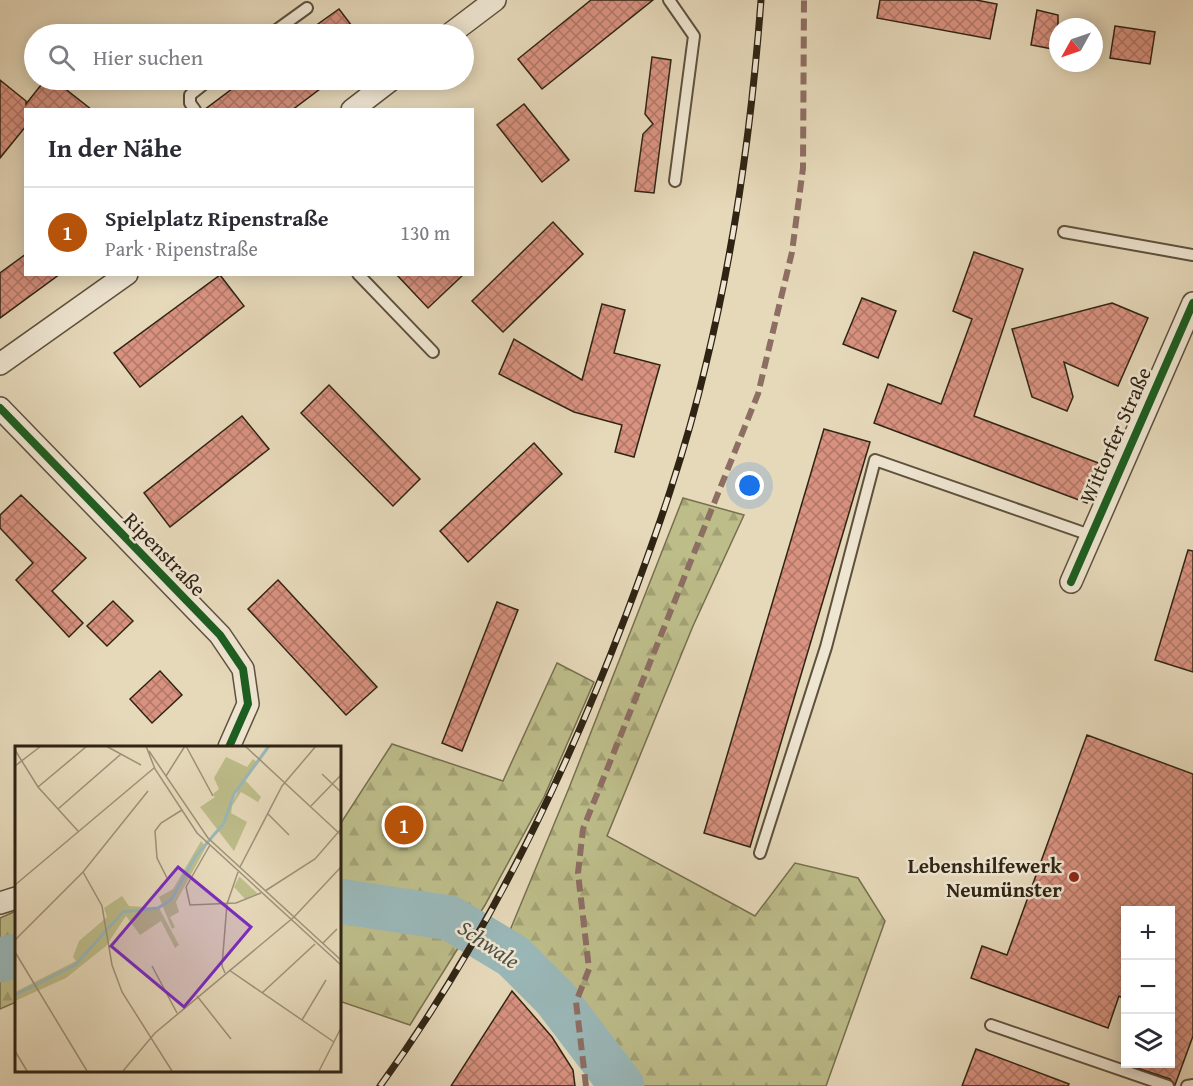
<!DOCTYPE html>
<html lang="de">
<meta charset="utf-8">
<style>
:root{--surface:#fff;--page:#f7f7f7;--text:#2b2b33;--muted:#7c7c81;--line:#e1e1e2;--accent:#b45309}
body{margin:0;font-family:"Gentium Book Plus",serif;background:var(--page);color:var(--text)}
.controls{position:absolute;right:18px;bottom:18px;display:grid;overflow:hidden;border-radius:0px;box-shadow:0 3px 15px #0003}
.controls button{width:54px;height:54px;display:grid;place-items:center;padding:0;border:0;border-bottom:2px solid var(--line);background:var(--surface);color:var(--text);font:30px sans-serif}
.compass{position:absolute;left:1049px;top:18px;width:54px;height:54px;border-radius:50%;background:var(--surface);box-shadow:0 3px 15px #0003;rotate:230deg}
.you{position:absolute;left:750px;top:486px;width:21px;height:21px;margin:-15px;border:4px solid #fff;border-radius:50%;background:#1a73e8;box-shadow:0 0 0 9px #1a73e833}
.badge{display:grid;place-items:center;width:39px;height:39px;border-radius:50%;background:var(--accent);color:#fff;font-size:20px;font-weight:700}
.pin{position:absolute;translate:-50% -50%;border:3px solid #fff;box-shadow:0 2px 6px #0006}
.list{margin:0;padding:0;list-style:none}
h2{display:flex;justify-content:space-between;align-items:center;height:78px;margin:0;padding:0 24px;font-size:26px}
h2 small{font-size:20px;font-weight:400;color:var(--muted)}
.list li{display:grid;grid-template-columns:39px 1fr auto;gap:18px;align-items:center;box-sizing:border-box;height:90px;padding:0 24px;border-top:2px solid var(--line)}
.list b{display:block;font-size:22px;white-space:nowrap}
.list p{margin:0;font-size:20px;white-space:nowrap;color:var(--muted)}
.list em{font-size:20px;font-style:normal;color:var(--muted)}
.icon{flex:none;width:33px;height:33px;fill:none;stroke:currentColor;stroke-width:2;stroke-linecap:round;stroke-linejoin:round}
.map{position:relative;flex:none;width:1193px;height:1086px;overflow:hidden}
.search{position:absolute;background:var(--surface);box-shadow:0 3px 15px #0003;left:24px;top:24px;width:450px;height:66px;display:flex;align-items:center;gap:15px;box-sizing:border-box;padding:0 21px;border-radius:33px;color:var(--muted);font-size:22px}
.panel{position:absolute;background:var(--surface);box-shadow:0 3px 15px #0003;left:24px;top:108px;width:450px;height:168px;border-radius:0px}
.map>svg:first-child{display:block}
.forest{fill:url(#forest-firs);stroke:#76704f;stroke-width:1.5}
.lines{fill:none;stroke-linecap:round;stroke-linejoin:round}
.river{stroke:#9ab8b9;stroke-width:45}
.building{fill:url(#building-cross-hatch);stroke:#2f2414;stroke-width:1.5}
.service-casing{stroke:#5d513e;stroke-width:14}
.minor-casing{stroke:#5d513e;stroke-width:24}
.service{stroke:#efe6d2;stroke-width:10}
.minor{stroke:#efe6d2;stroke-width:21}
.rail-casing{stroke:#2f2414;stroke-width:7}
.rail{stroke:#efe6d2;stroke-width:4.5;stroke-dasharray:14;stroke-linecap:butt}
.quiet{stroke:#8d6e63;stroke-width:6;stroke-dasharray:12 6;stroke-linecap:butt}
.cycleway-casing{stroke:#efe6d2;stroke-width:11}
.cycleway{stroke:#1b5e20;stroke-width:8}
.poi-dot{fill:#8f2418;stroke:#efe6d2;stroke-width:2}
.labels{text-anchor:middle;dominant-baseline:central;stroke-width:5;stroke-linejoin:round;paint-order:stroke}
.street-label{font-size:21px;fill:#2f2414;stroke:#efe6d2}
.poi-label{font-size:21px;font-weight:bold;fill:#2f2414;stroke:#efe6d2;text-anchor:end}
.water-label{font-size:22px;font-style:italic;fill:#4f5046;stroke:#efe6d2}
.inset-river{fill:none;stroke:#9ab8b9;stroke-width:3}
.inset-road{fill:none;stroke:#9d9178;stroke-width:1.5}
.view{fill:#7b2cbf;fill-opacity:0.15;stroke:#7b2cbf;stroke-width:3}
.inset-edge{fill:none;stroke:#2f2414;stroke-width:3}
</style>
<div class="map">
<svg width="1193" height="1086" viewBox="0 0 1193 1086">
<defs>
<pattern id="forest-firs" width="22" height="20" patternUnits="userSpaceOnUse" patternTransform="scale(1.5)"><rect width="22" height="20" fill="#bdbd8a"/><path d="M5 1l3.5 6h-7zM16 11l3.5 6h-7z" fill="#a3a276"/></pattern>
<pattern id="building-cross-hatch" width="8" height="8" patternUnits="userSpaceOnUse" patternTransform="scale(1.5)"><rect width="8" height="8" fill="#d99280"/><path d="M0 0l8 8M0 8l8-8" fill="none" stroke="#b07768"/></pattern>
</defs>
<rect width="100%" height="100%" fill="#e6d9ba"/>
<filter id="stains"><feTurbulence type="fractalNoise" baseFrequency=".00333" numOctaves="4"/><feColorMatrix values="0 0 0 0 .2 0 0 0 0 .09 0 0 0 0 .02 0 0 0 .5 -.17"/></filter>
<radialGradient id="worn" r=".72"><stop offset=".6" stop-color="#630" stop-opacity="0"/><stop offset="1" stop-color="#630" stop-opacity=".3"/></radialGradient>
<g class="forest">
<polygon points="683,498 744,515 693,626 607,836 755,916 795,863 858,878 885,921 826,1086 603,1086 501,952 569,788"/>
<polygon points="557,663 594,682 544,797 485,905 410,1025 339,1001 339,826 392,744 503,781"/>
<polygon points="16,911 16,1002 0,1009 0,918"/>
</g>
<g class="lines">
<g class="river">
<polyline points="339,901 450,918 513,956 555,998 622,1086"/>
<polyline points="0,960 16,956"/>
</g>
</g>
<g class="building">
<polygon points="591,0 653,0 542,89 518,59"/>
<polygon points="880,0 976,0 997,4 990,39 877,18"/>
<polygon points="339,9 358,34 304,34"/>
<polygon points="1037,10 1058,15 1058,50 1031,45"/>
<polygon points="1115,26 1155,32 1150,64 1110,58"/>
<polygon points="652,57 671,60 654,193 635,191 643,134 653,124 645,114"/>
<polygon points="0,80 26,101 26,104 45,80 54,80 92,110 26,110 26,126 0,158"/>
<polygon points="244,80 332,80 292,110 204,110"/>
<polygon points="524,104 569,160 542,182 497,125"/>
<polygon points="553,222 583,254 503,332 472,301"/>
<polygon points="974,252 1023,269 974,416 1101,464 1087,503 874,423 888,384 941,404 972,319 953,311"/>
<polygon points="26,254 26,274 60,274 0,318 0,273"/>
<polygon points="396,274 464,274 428,308"/>
<polygon points="220,275 244,306 140,387 114,353"/>
<polygon points="862,298 896,311 878,358 843,344"/>
<polygon points="1112,303 1148,318 1118,386 1064,362 1073,397 1067,411 1032,397 1012,329"/>
<polygon points="602,304 625,310 614,353 660,365 634,457 615,452 622,425 574,412 499,374 514,339 582,380"/>
<polygon points="329,385 420,479 393,506 301,413"/>
<polygon points="242,416 269,449 170,527 144,493"/>
<polygon points="824,429 870,442 750,847 704,833"/>
<polygon points="534,443 562,474 468,562 440,531"/>
<polygon points="21,495 86,558 52,591 83,623 69,637 16,580 33,563 0,528 0,515"/>
<polygon points="1188,550 1193,551 1193,672 1155,660"/>
<polygon points="278,580 377,687 346,715 248,609"/>
<polygon points="113,601 133,621 107,646 87,626"/>
<polygon points="497,602 518,610 462,751 442,743"/>
<polygon points="160,671 182,695 152,723 130,699"/>
<polygon points="1087,735 1193,774 1193,1036 1175,1085 1170,1079 1137,1068 1139,1064 1170,1064 1170,910 1125,910 1125,999 1119,996 1108,1028 971,978 982,946 1007,955"/>
<polygon points="512,991 552,1037 573,1070 575,1086 451,1086"/>
<polygon points="976,1049 1069,1084 1068,1086 962,1086"/>
</g>
<g class="lines">
<g class="service-casing">
<g id="service">
<polyline points="669,0 694,36 675,181"/>
<polyline points="271,34 307,8"/>
<polyline points="195,110 190,103 190,95 209,80"/>
<polyline points="1064,232 1193,255"/>
<polyline points="358,274 433,352"/>
<polyline points="760,853 826,647 875,460 1090,535"/>
<polyline points="991,1025 1168,1086"/>
<polyline points="1187,1086 1193,1085"/>
</g>
</g>
<g class="minor-casing">
<g id="minor">
<polyline points="450,34 495,0"/>
<polyline points="352,110 391,80"/>
<polyline points="0,364 127,274"/>
<polyline points="0,408 220,635 243,669 248,704 229,747"/>
<polyline points="1071,582 1193,303"/>
<polyline points="0,903 16,898"/>
</g>
</g>
<use href="#service" class="service"/>
<use href="#minor" class="minor"/>
<g class="rail-casing">
<path id="rail" d="M380 1086C485 942 563 781 626 615 657 533 686 450 706 364 735 245 752 122 761 0"/>
</g>
<use href="#rail" class="rail"/>
<polyline class="quiet" points="586,1086 576,1002 589,969 578,873 583,829 758,394 792,252 803,168 804,0"/>
<g class="cycleway-casing">
<g id="cycleway">
<polyline points="0,408 220,635 243,669 248,704 229,747"/>
<polyline points="1071,582 1193,303"/>
</g>
</g>
<use href="#cycleway" class="cycleway"/>
</g>
<circle class="poi-dot" cx="1074" cy="877" r="6"/>
<g class="labels">
<g class="street-label">
<text transform="translate(1115 435) rotate(-66)">Wittorfer Straße</text>
<text transform="translate(165 554) rotate(46)">Ripenstraße</text>
</g>
<g class="poi-label">
<text x="1062" y="865">Lebenshilfewerk<tspan x="1062" dy="24">Neumünster</tspan></text>
</g>
<g class="water-label">
<text transform="translate(489 944) rotate(34)">Schwale</text>
</g>
</g>
<g transform="translate(15 746)">
<rect width="326" height="326" fill="#e6d9ba"/>
<path d="M224 131H225L243 148 230 153 219 141Z" fill="#bdbd8a"/>
<path d="M229 33 246 51 243 56 226 46 217 60 216 67 232 76 219 105 185 61 200 51 211 70ZM186 95 191 101 161 156 164 166 155 171 160 181 157 183 144 151 158 143ZM107 150 114 160 144 162 164 199 160 202 146 175 125 189 111 170 91 200 51 232 0 255V246L61 215 58 211 64 195 92 171 89 162Z" fill="#bdbd8a"/>
<path d="M211 11 232 21 238 13 243 17 219 48 211 71 198 48 204 43 199 32Z" fill="#bdbd8a"/>
<path class="inset-river" d="M0 249 60 219 108 166 143 162 156 154 180 111 209 77 219 48 254 0"/>
<path class="inset-road" d="M91 0 126 19M131 0 140 23 182 87 326 219M171 0 198 50M230 0 326 89M0 4 23 41 63 85M134 5 193 92 326 214M0 20 26 0M307 28 326 46M151 30 170 0M23 41 72 0M296 60 326 29M43 63 106 8M253 68 274 89M195 99 171 141 175 159 221 157 246 147M225 121 267 40 301 0M68 126 87 160 97 219 107 246 157 325M152 132 142 112 140 85 146 77 167 64M0 139 139 22M250 145 300 113 326 83M0 194 68 126 133 45M308 197 322 183M0 206 72 325M137 220 162 267M214 224 319 296M210 227 207 220 212 158 223 126M247 247 300 198M182 250 216 293M287 274 311 234M0 305 12 325M108 325 140 287 279 171 326 121M304 325 326 282"/>
<path class="view" d="M163 121 236 181 169 261 96 200Z"/>
<rect width="326" height="326" class="inset-edge"/>
</g>
<rect width="100%" height="100%" filter="url(#stains)"/>
<rect width="100%" height="100%" fill="url(#worn)"/>
</svg>
<div class="controls">
<button>+</button>
<button>−</button>
<button><svg class="icon" aria-label="layers" viewBox="0 0 24 24"><path d="M12 4l9 5-9 5-9-5zM3 14l9 5 9-5"/></svg></button>
</div>
<svg class="compass" viewBox="-18 -18 36 36"><path d="M0-13l5 13h-10z" fill="#e53935"/><path d="M0 13l5-13h-10z" fill="#7c7c81"/></svg>
<div class="you"></div>
<div class="pin badge" style="left:404px;top:825px">1</div>
<div class="search"><svg class="icon" aria-label="search" viewBox="0 0 24 24"><circle cx="10" cy="10" r="6"/><path d="M15 15l6 6"/></svg>Hier suchen</div>
<section class="panel">
<h2>In der Nähe<small></small></h2>
<ul class="list">
<li><span class="badge">1</span><div><b>Spielplatz Ripenstraße</b><p>Park · Ripenstraße</p></div><em>130 m</em></li>
</ul>
</section>
</div>
